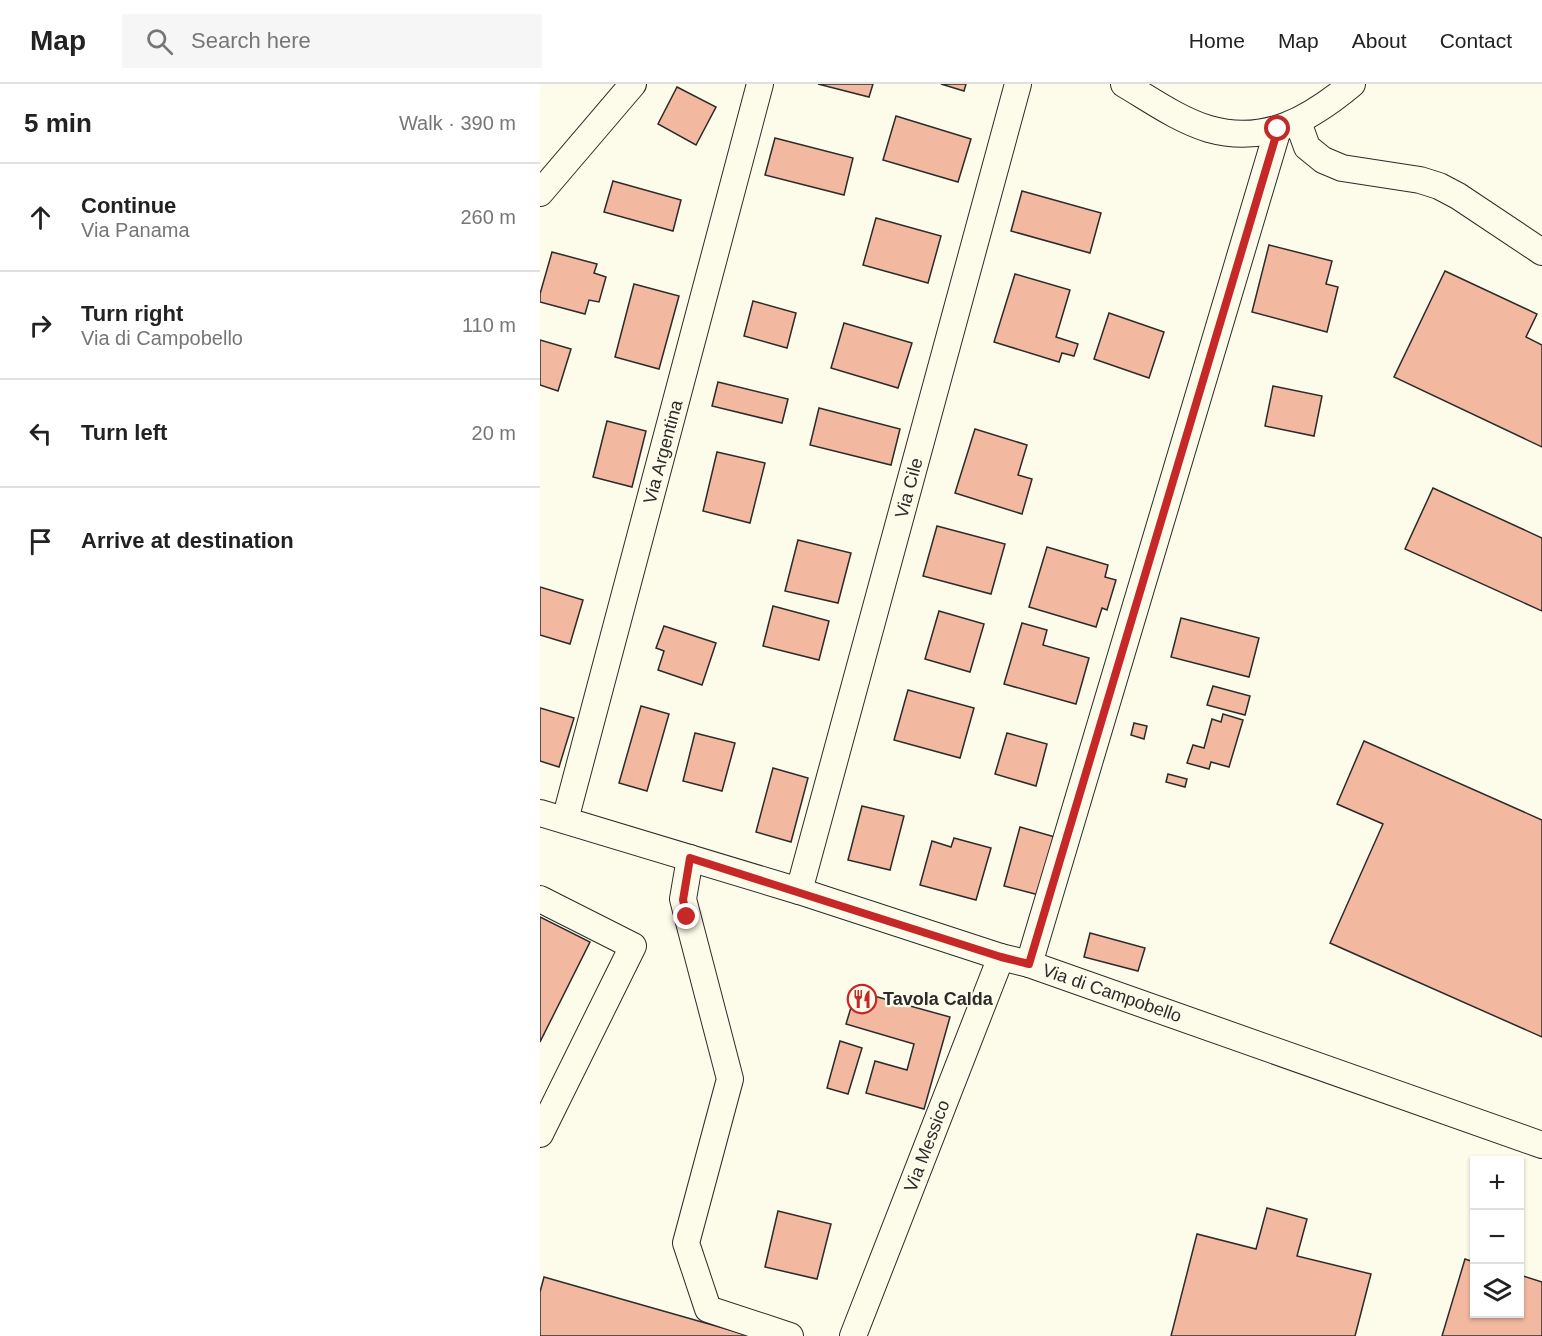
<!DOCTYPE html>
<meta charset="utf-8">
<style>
:root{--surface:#fff;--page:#f6f6f6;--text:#222;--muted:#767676;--line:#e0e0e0}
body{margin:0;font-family:Arial,sans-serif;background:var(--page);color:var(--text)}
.controls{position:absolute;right:18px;bottom:18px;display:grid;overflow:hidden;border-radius:0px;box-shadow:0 2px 4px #0004}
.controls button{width:54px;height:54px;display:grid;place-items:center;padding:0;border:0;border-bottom:2px solid var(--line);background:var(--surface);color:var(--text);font:30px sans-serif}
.stop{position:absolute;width:18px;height:18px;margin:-14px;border:4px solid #c62828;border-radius:50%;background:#fff}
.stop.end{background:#c62828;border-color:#fff;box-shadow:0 2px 6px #0008}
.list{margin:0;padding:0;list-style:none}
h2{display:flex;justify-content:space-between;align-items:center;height:78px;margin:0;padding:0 24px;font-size:26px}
h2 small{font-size:20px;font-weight:400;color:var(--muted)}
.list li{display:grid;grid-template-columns:39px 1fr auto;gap:18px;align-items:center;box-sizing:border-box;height:108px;padding:0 24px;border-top:2px solid var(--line)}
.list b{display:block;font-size:22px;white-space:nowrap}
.list p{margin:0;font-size:20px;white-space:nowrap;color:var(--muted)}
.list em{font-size:20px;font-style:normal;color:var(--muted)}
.icon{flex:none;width:33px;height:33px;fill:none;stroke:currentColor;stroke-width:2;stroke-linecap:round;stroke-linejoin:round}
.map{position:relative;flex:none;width:1002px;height:1252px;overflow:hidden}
header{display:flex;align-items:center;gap:36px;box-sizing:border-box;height:84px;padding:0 30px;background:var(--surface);border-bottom:2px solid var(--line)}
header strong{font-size:28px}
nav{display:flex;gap:33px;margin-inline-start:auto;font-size:21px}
.search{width:420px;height:54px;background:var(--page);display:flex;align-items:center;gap:15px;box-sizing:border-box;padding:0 21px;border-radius:0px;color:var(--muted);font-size:22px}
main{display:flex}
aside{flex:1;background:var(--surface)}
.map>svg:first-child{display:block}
.building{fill:#f2b8a0;stroke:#2b2b2b;stroke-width:1.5}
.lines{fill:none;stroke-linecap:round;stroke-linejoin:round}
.minor-casing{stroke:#2b2b2b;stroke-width:28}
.minor{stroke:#fdfbea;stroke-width:26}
.route{stroke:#c62828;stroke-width:8}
.labels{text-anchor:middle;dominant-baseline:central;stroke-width:4.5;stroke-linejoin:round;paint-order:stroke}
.street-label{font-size:18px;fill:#2b2b2b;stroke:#fdfbea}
.poi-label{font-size:18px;font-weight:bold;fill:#2b2b2b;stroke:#fdfbea;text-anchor:start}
</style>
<header>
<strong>Map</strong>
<div class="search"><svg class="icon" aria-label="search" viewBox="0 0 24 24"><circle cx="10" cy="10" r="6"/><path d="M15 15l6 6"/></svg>Search here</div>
<nav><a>Home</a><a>Map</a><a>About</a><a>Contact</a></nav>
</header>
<main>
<aside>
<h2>5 min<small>Walk · 390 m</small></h2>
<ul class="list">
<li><svg class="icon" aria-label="ahead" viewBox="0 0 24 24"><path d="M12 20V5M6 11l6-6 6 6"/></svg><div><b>Continue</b><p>Via Panama</p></div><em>260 m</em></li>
<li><svg class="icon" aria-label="right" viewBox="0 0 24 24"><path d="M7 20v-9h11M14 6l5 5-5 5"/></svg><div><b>Turn right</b><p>Via di Campobello</p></div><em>110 m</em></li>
<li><svg class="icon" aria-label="left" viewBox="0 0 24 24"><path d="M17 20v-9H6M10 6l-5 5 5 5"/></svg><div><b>Turn left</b></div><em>20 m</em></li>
<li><svg class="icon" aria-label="arrive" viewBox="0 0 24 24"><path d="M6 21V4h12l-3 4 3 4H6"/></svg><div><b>Arrive at destination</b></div></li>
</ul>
</aside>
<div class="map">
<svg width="1002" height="1252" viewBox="0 0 1002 1252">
<rect width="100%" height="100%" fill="#fdfbea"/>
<g class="building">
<polygon points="278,0 333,0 329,13"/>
<polygon points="401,0 426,0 424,7"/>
<polygon points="137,3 176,23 156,61 118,40"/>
<polygon points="356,32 431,55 418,98 343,76"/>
<polygon points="235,54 313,74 304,111 225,91"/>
<polygon points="73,97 141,116 133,147 64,128"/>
<polygon points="482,107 561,129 550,169 471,147"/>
<polygon points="336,134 401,152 388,199 323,181"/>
<polygon points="729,161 792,177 786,200 798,203 787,248 712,228"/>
<polygon points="12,168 57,180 54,189 66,193 59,218 49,216 45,230 0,218 0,210"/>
<polygon points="905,187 997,230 986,253 1002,261 1002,363 854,293"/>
<polygon points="475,190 530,206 516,253 538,260 534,272 522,269 519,278 454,258"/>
<polygon points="94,200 139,212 119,285 75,273"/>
<polygon points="213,217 256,229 247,264 204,252"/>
<polygon points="569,229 624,248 609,294 554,275"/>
<polygon points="304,239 372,259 358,304 291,284"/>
<polygon points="0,256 31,265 18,307 0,301"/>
<polygon points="178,298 248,315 242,339 172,322"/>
<polygon points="733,302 782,312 774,352 725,342"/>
<polygon points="279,324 360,345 351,381 270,361"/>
<polygon points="67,337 106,347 92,403 53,393"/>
<polygon points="435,345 487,361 478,391 492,395 482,430 415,409"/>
<polygon points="177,368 225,379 210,439 163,427"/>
<polygon points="893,404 1002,454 1002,527 865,465"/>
<polygon points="397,442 465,460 451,510 383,492"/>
<polygon points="258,456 311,469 298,519 245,507"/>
<polygon points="507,463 568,481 565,493 576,496 567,526 562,524 556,543 489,523"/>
<polygon points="0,503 43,516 30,560 0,551"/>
<polygon points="233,522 289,537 279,576 223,562"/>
<polygon points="399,527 444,540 430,588 385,575"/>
<polygon points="641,534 719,554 709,593 631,573"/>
<polygon points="482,539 507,546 503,561 549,574 536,620 464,600"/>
<polygon points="124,542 176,559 162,601 118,586 124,567 116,564"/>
<polygon points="673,602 710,612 705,631 667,621"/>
<polygon points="368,606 434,624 420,674 354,656"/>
<polygon points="101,622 129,630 107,707 79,699"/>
<polygon points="0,624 34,634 19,683 0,677"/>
<polygon points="683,630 703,636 689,683 671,678 669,685 647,679 653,661 664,664 672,635 681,638"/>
<polygon points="594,639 607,642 604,655 591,651"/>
<polygon points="155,649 195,659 182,707 143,697"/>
<polygon points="467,649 507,660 496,702 455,690"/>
<polygon points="824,657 1002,736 1002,953 790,859 843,740 797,720"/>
<polygon points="233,684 268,694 251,758 216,748"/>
<polygon points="628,690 647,695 645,703 626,698"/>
<polygon points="322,722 364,732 350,786 308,776"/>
<polygon points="480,743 515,753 499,811 464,802"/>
<polygon points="414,754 451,764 436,816 380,801 392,757 411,763"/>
<polygon points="0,833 50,858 0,958"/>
<polygon points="550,849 605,864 598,887 544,873"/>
<polygon points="316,907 410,933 384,1025 326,1009 335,977 367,986 374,960 306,940"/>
<polygon points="300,957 322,964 308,1010 287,1004"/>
<polygon points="727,1124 767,1135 757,1172 831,1190 815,1252 631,1252 657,1150 716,1165"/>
<polygon points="238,1127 291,1140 277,1195 225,1183"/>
<polygon points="925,1175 934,1178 934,1230 980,1230 980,1191 1002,1198 1002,1252 902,1252"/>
<polygon points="4,1193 211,1252 0,1252 0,1208"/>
</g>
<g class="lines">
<g class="minor-casing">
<g id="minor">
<path d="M584 0C611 16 639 36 669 45 726 61 770 35 812 0"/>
<polyline points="758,38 767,63 783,76 802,84 880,96 899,102 918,112 1002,168"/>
<polyline points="0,109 93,0"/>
<polyline points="0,729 259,807 461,873 489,880 1002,1061"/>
<polyline points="25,736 220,0"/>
<polyline points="150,774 143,815 190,995 146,1159 168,1225 250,1252"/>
<polyline points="259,807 478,0"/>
<polyline points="0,815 93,862 0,1050"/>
<polyline points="489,880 738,45"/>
<polyline points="313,1252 461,873"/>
</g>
</g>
<use href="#minor" class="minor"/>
</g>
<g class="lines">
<polyline class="route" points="147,833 143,816 150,774 461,873 489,880 738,45"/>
</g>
<defs>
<g id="restaurant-ring" transform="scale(1.5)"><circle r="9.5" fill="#fdfbea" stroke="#c62828" stroke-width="1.5"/><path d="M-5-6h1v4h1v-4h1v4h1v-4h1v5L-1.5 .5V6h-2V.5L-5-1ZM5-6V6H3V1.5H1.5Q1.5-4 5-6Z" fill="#c62828"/></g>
</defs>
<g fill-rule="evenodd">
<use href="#restaurant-ring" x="322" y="915"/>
</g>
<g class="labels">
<g class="street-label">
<text transform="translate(123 368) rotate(-75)">Via Argentina</text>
<text transform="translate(369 404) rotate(-75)">Via Cile</text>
<text transform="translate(572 909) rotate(19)">Via di Campobello</text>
<text transform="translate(387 1062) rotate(-69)">Via Messico</text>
</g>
<g class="poi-label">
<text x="343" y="915">Tavola Calda</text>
</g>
</g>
</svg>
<div class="controls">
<button>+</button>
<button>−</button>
<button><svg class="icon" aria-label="layers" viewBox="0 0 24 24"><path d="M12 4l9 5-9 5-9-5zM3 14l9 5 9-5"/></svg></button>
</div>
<div class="stop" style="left:738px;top:45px"></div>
<div class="stop end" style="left:147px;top:833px"></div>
</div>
</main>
